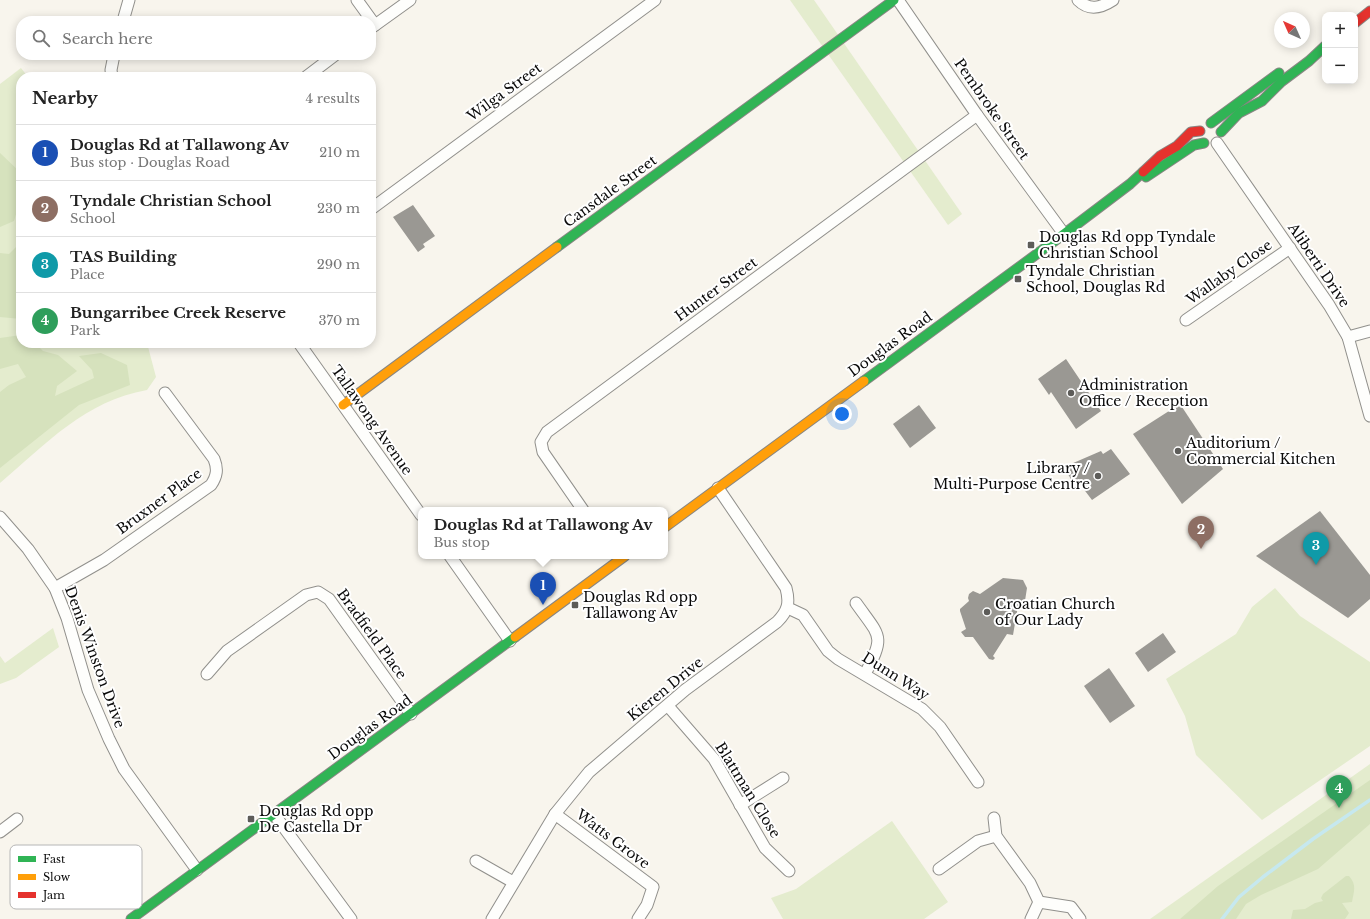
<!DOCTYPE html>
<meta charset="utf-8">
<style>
:root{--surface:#fff;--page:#f2f2f2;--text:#222;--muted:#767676;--line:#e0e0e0;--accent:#1a73e8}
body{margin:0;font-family:"Libre Baskerville",serif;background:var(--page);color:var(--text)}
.controls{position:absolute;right:12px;top:12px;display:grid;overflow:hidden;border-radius:8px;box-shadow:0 2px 10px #0003}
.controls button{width:36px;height:36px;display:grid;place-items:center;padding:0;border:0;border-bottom:1px solid var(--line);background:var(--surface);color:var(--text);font:20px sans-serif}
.compass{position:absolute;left:1274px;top:12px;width:36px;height:36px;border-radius:50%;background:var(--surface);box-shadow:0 2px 10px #0003;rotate:315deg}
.you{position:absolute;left:842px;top:414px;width:14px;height:14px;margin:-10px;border:3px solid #fff;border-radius:50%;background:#1a73e8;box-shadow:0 0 0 6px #1a73e833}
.badge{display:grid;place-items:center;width:26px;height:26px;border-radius:50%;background:var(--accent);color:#fff;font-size:13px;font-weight:700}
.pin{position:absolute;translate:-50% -33px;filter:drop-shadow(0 1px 2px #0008)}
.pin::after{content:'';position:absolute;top:21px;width:14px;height:12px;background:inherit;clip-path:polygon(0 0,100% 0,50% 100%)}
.popup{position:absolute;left:418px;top:507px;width:250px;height:52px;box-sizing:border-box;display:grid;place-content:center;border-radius:8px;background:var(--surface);filter:drop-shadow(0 1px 3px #0005);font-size:13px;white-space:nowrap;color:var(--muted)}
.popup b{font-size:15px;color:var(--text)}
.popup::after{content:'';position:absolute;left:50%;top:100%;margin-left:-8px;border:8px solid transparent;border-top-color:var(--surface)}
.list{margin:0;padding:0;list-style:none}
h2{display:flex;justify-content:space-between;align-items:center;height:52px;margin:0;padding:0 16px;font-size:17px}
h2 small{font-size:13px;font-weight:400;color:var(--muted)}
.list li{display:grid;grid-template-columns:26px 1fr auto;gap:12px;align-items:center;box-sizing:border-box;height:56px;padding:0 16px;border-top:1px solid var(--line)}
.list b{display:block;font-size:15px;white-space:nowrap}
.list p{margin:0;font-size:13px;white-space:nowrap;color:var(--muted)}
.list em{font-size:13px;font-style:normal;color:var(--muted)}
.icon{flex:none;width:22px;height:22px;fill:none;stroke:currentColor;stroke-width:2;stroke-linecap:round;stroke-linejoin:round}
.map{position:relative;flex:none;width:1370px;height:919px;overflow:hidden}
.search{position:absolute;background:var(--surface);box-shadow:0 2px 10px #0003;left:16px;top:16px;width:360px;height:44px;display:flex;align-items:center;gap:10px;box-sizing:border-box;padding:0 14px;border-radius:16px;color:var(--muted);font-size:15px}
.panel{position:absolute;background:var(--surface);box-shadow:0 2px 10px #0003;left:16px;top:72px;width:360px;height:276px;border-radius:16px}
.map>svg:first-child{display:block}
.green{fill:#e4ecce}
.forest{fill:#d6e2bd}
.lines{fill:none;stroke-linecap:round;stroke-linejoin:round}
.stream{stroke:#c6e8ef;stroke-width:3.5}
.building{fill:#9a9893}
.street-casing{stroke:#91908c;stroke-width:13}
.fast-casing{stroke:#888683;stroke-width:11}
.slow-casing{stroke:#888683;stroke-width:11}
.jam-casing{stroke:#888683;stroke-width:11}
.street{stroke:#fefefc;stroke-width:11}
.fast{stroke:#30b455;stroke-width:9}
.slow{stroke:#ff9f0a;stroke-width:9}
.jam{stroke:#e5322d;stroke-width:9}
.poi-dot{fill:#5d5c59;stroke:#fff;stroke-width:1.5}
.labels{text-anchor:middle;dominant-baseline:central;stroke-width:4;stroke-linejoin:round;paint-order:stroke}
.street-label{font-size:14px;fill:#0a0a0a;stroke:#fff}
.poi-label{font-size:14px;fill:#0a0a0a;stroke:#fff;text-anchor:start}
.key{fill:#fff;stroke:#b6b6b6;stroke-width:1}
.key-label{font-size:11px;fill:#0a0a0a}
</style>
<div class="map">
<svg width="1370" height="919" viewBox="0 0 1370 919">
<rect width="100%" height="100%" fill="#f8f5ed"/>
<g class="green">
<polygon points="790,0 814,0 962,214 948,225"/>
<path d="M21 68 28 77H21V343H147L156 377 147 390C85 401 47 443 0 483V84Z"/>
<polygon points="1275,588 1300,616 1370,662 1370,746 1262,820 1196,755 1185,716 1166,679 1236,634 1252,607"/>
<polygon points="53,628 59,647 16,678 0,684 0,656 5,663"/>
<polygon points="1370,764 1370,919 1150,919"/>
<polygon points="892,821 948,902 924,919 783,919 771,898 796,889"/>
</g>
<g class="forest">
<polygon points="0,153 21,173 21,204 19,204 14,221 0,227"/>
<polygon points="21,242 21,319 0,317 0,253 9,254"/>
<polygon points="21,335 21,343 35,343 43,351 58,355 77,371 57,386 55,396 94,378 92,370 79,356 101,353 127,365 130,385 79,405 0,468 0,392 9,385 26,377 18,364 0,369 0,338"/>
<polygon points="1370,780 1370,824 1318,869 1261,895 1246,904 1236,919 1180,919 1218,886"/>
<path d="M1346 876H1349C1357 885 1354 891 1352 902L1342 903 1349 913 1345 919H1291L1293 910 1305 909 1315 903 1323 901 1321 898 1323 894Z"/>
</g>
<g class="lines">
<polyline class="stream" points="1222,919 1239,897 1263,877 1313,839 1370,800"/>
</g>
<g class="building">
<polygon points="413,205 435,236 423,244 425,247 418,252 393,217"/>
<polygon points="1066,359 1101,411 1076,429 1051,392 1049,395 1038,379"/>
<polygon points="1180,404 1223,469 1182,504 1133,434"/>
<polygon points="919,405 936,428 910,448 893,424"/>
<polygon points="1111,449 1130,474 1092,500 1076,479 1072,481 1064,467 1101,451 1103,454"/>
<polygon points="1320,511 1370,575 1370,599 1348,618 1256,556"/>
<polygon points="1003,578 1023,580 1027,588 1024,607 1018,606 1013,635 1007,634 993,656 995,658 993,660 989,659 973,637 965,637 961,632 966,629 960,611 960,609 969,601 968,598 969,594 973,591 980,594"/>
<polygon points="1163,633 1176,652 1148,672 1135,653"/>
<polygon points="1109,668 1135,706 1110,723 1084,686"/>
</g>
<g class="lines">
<g class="street-casing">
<g id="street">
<polyline points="357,0 375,25"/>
<polyline points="898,0 977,115 1064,234"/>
<path d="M1078 0C1089 11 1101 8 1113 0"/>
<polyline points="123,21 129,0"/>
<polyline points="371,28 410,0"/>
<polyline points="112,77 111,70 114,55"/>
<polyline points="306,77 335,55"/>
<polyline points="1217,143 1329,305 1348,337 1370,416"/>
<polyline points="371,209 655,0"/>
<polyline points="1186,320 1290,248"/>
<polyline points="1348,337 1370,331"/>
<polyline points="299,343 421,515"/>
<polyline points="583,510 543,452 541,442 547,432 977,115"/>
<polyline points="0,517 28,549 55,588 67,618 88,690 109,739 124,769 197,870"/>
<polyline points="450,556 510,641"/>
<path d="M55 588 104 560 211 485C217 476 218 469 214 459L165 393"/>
<path d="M856 603C880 637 886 635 865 674"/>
<polyline points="788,608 803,615 828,651 838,659 922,709 940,727 978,782"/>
<polyline points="207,674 227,651 306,595 318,592 329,599 411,714"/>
<polyline points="668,706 714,759 765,848 789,871"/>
<polyline points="740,805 783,778"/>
<polyline points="274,814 351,919"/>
<polyline points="555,814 653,887 647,905 638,919"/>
<polyline points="994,818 996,836 1030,883 1039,902"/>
<polyline points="0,832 17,819"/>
<polyline points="476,861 513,882"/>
<polyline points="939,869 978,841 996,836"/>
<polyline points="1039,902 1071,907 1080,919"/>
<path d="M492 919 555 814 589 772 685 690 777 622C788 611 790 603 786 588L718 488"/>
<polyline points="1031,919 1039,902"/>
</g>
</g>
<g class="fast-casing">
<g id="fast">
<polyline points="1211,123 1279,73"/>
<polyline points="1221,132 1239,113 1262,101 1281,82 1309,61 1325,46"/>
<polyline points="1146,177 1194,145 1204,143"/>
<polyline points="557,247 894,0"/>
<polyline points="864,381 1064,234 1130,184 1143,172"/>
<polyline points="131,919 515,637"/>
</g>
</g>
<g class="slow-casing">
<g id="slow">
<polyline points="343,405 557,247"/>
<polyline points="665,527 864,381"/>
<polyline points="515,637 625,556"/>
</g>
</g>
<g class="jam-casing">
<g id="jam">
<polyline points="1355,23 1370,11"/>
<polyline points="1143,172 1160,156 1177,146 1191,132 1200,131"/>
</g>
</g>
<use href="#street" class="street"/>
<use href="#fast" class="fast"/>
<use href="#slow" class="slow"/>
<use href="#jam" class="jam"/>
</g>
<g class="poi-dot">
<rect x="1027" y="241" width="8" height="8" rx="2"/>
<rect x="1014" y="275" width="8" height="8" rx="2"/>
<circle cx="1071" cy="393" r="4"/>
<circle cx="1178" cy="451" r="4"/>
<circle cx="1098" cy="476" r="4"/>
<rect x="571" y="601" width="8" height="8" rx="2"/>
<circle cx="987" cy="612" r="4"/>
<rect x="247" y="815" width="8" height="8" rx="2"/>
</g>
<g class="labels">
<g class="street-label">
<text transform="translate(504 92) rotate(-36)">Wilga Street</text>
<text transform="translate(992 109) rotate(55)">Pembroke Street</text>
<text transform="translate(610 191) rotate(-36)">Cansdale Street</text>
<text transform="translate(1319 265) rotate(56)">Aliberti Drive</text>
<text transform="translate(1229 272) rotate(-35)">Wallaby Close</text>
<text transform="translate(716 289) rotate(-36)">Hunter Street</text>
<text transform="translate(890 344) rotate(-36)">Douglas Road</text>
<text transform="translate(372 420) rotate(55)">Tallawong Avenue</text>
<text transform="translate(159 501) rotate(-36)">Bruxner Place</text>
<text transform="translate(372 634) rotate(54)">Bradfield Place</text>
<text transform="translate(95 657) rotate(70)">Denis Winston Drive</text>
<text transform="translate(896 676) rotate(32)">Dunn Way</text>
<text transform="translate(665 689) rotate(-39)">Kieren Drive</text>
<text transform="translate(370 727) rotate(-36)">Douglas Road</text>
<text transform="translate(748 790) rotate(58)">Blattman Close</text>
<text transform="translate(613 839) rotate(37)">Watts Grove</text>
</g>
<g class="poi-label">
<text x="1039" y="237">Douglas Rd opp Tyndale<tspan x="1039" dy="16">Christian School</tspan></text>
<text x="1026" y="271">Tyndale Christian<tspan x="1026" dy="16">School, Douglas Rd</tspan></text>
<text x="1079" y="385">Administration<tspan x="1079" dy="16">Office / Reception</tspan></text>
<text x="1186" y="443">Auditorium /<tspan x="1186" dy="16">Commercial Kitchen</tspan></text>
<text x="1090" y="468" text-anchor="end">Library /<tspan x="1090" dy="16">Multi-Purpose Centre</tspan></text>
<text x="583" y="597">Douglas Rd opp<tspan x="583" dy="16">Tallawong Av</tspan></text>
<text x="995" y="604">Croatian Church<tspan x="995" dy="16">of Our Lady</tspan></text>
<text x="259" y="811">Douglas Rd opp<tspan x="259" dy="16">De Castella Dr</tspan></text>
</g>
</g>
<rect x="10" y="845" width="132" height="64" rx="6" class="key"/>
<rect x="18" y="856" width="18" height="6" fill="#30b455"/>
<rect x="18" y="874" width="18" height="6" fill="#ff9f0a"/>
<rect x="18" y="892" width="18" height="6" fill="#e5322d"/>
<g class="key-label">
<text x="43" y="863">Fast</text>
<text x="43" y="881">Slow</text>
<text x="43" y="899">Jam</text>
</g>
</svg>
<div class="controls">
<button>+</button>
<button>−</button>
</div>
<svg class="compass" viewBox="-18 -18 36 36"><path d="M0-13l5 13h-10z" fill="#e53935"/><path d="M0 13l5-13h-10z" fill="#767676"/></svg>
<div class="you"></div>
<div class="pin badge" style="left:543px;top:605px;background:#1a4fb4">1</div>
<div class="popup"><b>Douglas Rd at Tallawong Av</b>Bus stop</div>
<div class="pin badge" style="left:1201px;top:549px;background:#8d6e63">2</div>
<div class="pin badge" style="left:1316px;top:565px;background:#0f9aa8">3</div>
<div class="pin badge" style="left:1339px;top:808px;background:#2e9e5b">4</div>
<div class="search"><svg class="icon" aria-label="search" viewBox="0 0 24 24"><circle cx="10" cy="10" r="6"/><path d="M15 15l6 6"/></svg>Search here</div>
<section class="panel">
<h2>Nearby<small>4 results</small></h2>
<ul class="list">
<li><span class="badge" style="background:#1a4fb4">1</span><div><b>Douglas Rd at Tallawong Av</b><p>Bus stop · Douglas Road</p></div><em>210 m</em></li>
<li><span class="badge" style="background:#8d6e63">2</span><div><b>Tyndale Christian School</b><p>School</p></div><em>230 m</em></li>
<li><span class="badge" style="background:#0f9aa8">3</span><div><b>TAS Building</b><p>Place</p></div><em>290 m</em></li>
<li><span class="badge" style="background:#2e9e5b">4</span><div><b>Bungarribee Creek Reserve</b><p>Park</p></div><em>370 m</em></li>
</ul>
</section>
</div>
